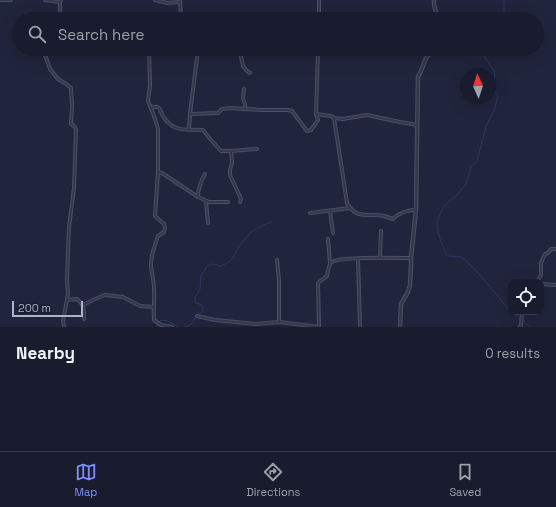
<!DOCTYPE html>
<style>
:root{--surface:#181c2e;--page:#212536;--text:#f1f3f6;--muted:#9fa1aa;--line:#363a4a;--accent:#7e90ff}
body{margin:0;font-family:"Space Grotesk",sans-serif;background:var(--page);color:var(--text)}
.controls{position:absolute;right:12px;bottom:12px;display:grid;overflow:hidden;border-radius:8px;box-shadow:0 4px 16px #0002}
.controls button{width:36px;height:36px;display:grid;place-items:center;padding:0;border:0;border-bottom:1px solid var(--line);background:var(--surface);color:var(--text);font:20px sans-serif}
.compass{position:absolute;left:460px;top:68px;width:36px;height:36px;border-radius:50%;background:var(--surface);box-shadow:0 4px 16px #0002;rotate:357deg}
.scale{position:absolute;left:12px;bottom:10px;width:71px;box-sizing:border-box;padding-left:4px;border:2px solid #afb3c9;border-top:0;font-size:11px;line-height:14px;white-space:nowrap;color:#afb3c9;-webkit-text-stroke:3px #191e32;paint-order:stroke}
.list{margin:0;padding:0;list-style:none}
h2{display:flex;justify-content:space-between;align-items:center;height:52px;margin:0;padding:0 16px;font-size:17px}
h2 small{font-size:13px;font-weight:400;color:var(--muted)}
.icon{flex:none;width:22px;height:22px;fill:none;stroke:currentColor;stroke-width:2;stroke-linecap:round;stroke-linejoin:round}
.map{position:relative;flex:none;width:556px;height:327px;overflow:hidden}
.search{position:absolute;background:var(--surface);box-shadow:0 4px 16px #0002;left:12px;right:12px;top:12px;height:44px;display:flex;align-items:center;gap:10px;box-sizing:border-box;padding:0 14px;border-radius:22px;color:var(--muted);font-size:15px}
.sheet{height:124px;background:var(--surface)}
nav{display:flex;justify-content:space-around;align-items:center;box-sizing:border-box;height:56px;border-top:1px solid var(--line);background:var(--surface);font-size:11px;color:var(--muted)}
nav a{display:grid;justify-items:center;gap:2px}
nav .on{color:var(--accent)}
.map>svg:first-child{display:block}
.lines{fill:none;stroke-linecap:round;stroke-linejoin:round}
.stream{stroke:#2d3560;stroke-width:1}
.minor-casing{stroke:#4c5065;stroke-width:4}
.tertiary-casing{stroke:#4c5065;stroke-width:4.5}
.minor{stroke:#34384d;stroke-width:2}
.tertiary{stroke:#34384d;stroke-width:2.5}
</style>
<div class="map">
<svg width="556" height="327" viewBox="0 0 556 327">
<rect width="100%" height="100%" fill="#20253d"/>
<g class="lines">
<g class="stream">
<polyline points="504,19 504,0"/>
<polyline points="480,49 481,52 495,72 493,89 498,95 494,111 486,126 477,161 471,168 466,184 457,195 445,205 438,218 437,226 440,239 447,256 462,257 480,275 511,312"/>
<polyline points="112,54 115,49"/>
<polyline points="512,312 520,319"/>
<polyline points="523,321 531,327"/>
<polyline points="157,327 158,323 161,320 168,321 178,327"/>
<polyline points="183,327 189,326 194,321 196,315 202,312 203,307 202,305 196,303 195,298 200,289 201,276 207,266 212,264 221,266 229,262 232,259 240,245 250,233 261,226 271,222"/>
</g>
<g class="minor-casing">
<g id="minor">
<polyline points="0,0 11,0"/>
<polyline points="45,0 60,2"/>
<polyline points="155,0 167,3 180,2"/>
<polyline points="180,0 181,19"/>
<polyline points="319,0 319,19"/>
<polyline points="60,19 60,2 61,0"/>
<polyline points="44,49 44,52 50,69 58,79 66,84 71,88 72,106 71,124 74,126 76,129 74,188 69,227 67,279 68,294 63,321 64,327"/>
<path d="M149 49 150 85 148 101 154 116 158 129V172L155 216 164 224 165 228 164 232 158 236C155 246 150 256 151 267 152 274 154 281 154 289 155 299 153 310 154 320L161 325 172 327"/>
<polyline points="154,49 171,50 179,49 203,49"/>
<polyline points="209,49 220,50 226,49"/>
<polyline points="231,49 237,50 240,52 243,66 247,71 250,73"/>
<path d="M318 49 316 114 331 116 334 118 347 203C356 220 368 213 384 216 387 217 390 218 393 219 400 212 407 210 416 210"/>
<polyline points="244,89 243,98 245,105 245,109"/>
<path d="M151 108C160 105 159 108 162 114 163 118 167 121 170 124 179 132 193 129 203 130L211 140 221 151H231L257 149"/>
<polyline points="190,114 218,113 222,109 230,108 262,110 288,110 292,111 307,131 311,130 318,120 316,114"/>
<polyline points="334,118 343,119 367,115 400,122 417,125"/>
<polyline points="189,129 190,114 198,50"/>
<polyline points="231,151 232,163 230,170 230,175 241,199 240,202"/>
<polyline points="158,172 162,173 198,197 209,202 228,202"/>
<path d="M198 197C198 189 201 181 205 174"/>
<polyline points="206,201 208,223"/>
<polyline points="330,211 333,233"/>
<polyline points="310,213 350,208"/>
<polyline points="328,239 330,263"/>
<polyline points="380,257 381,231"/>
<polyline points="358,259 360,327"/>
<polyline points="277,260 279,280 279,322"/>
<polyline points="537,282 541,275 541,263 545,254 548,253 551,249 556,249"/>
<polyline points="541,284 556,285"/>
<path d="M67 300 77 299C85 306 84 309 84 319"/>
<polyline points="83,305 93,300 105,295 123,297 140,306 154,307"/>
<polyline points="197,316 215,320 256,324 279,322 319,327"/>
<path d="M319 327 318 283 327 276C328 271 328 265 332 262 339 256 398 258 411 258"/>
<polyline points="520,327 521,326 522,312"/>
</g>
</g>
<g class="tertiary-casing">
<g id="tertiary">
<polyline points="434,0 434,5 438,19"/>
<path d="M400 327 401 304 408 292 410 285 411 264V258L416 210 418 77C424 67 424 56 434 49"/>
</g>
</g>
<use href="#minor" class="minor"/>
<use href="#tertiary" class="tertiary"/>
</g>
</svg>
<div class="controls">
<button><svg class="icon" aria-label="locate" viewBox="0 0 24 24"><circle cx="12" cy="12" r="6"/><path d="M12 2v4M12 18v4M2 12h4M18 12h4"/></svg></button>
</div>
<svg class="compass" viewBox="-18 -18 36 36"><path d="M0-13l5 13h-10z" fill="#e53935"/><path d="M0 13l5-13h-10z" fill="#9fa1aa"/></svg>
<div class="scale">200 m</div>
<div class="search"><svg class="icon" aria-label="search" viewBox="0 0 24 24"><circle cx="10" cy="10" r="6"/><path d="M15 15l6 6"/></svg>Search here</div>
</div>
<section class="sheet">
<h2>Nearby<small>0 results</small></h2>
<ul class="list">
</ul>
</section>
<nav>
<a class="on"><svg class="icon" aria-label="map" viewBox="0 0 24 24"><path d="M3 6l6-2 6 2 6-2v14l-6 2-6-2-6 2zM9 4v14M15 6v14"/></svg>Map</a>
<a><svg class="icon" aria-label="directions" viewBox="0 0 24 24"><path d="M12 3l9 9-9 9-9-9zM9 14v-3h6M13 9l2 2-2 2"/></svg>Directions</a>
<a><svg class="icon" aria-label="saved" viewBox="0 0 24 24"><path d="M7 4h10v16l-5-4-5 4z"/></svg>Saved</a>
</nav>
